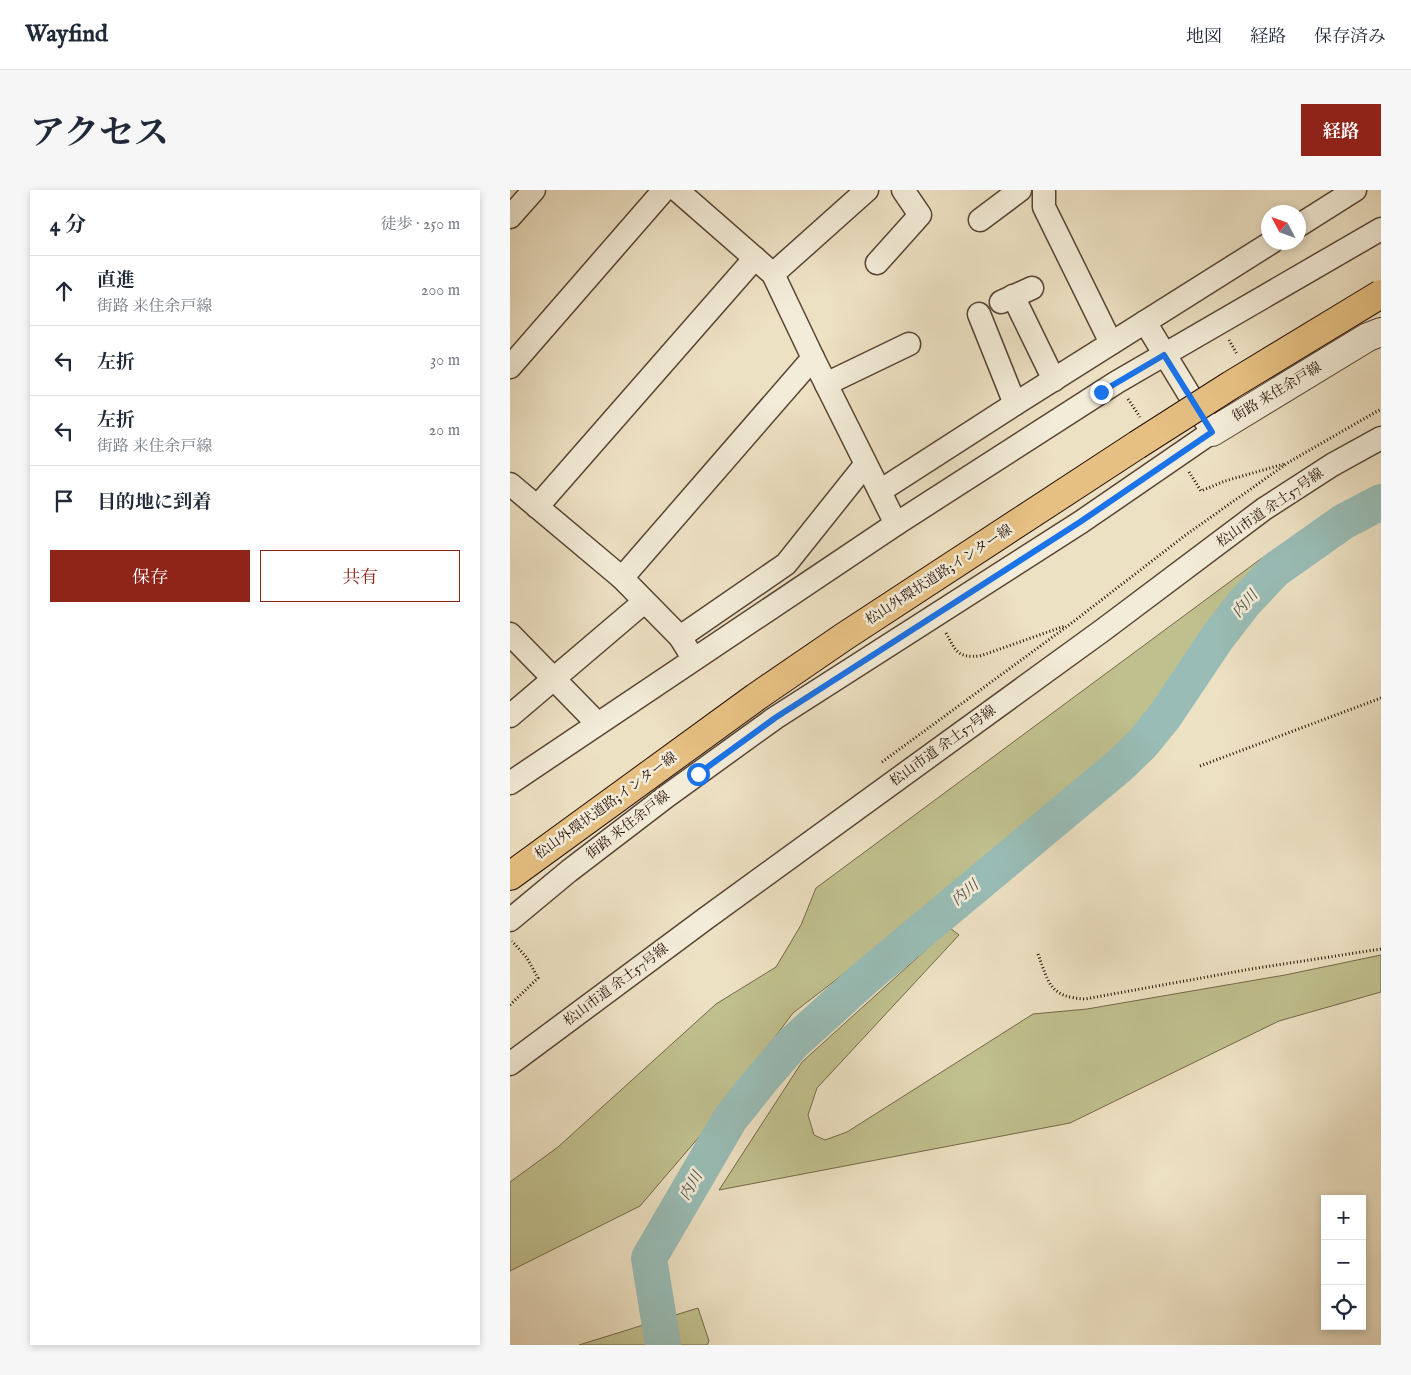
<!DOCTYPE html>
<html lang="ja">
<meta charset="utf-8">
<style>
:root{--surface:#fff;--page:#f6f6f7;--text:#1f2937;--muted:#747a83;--line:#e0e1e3;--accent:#8f2418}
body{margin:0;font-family:"IM FELL English","Noto Serif JP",serif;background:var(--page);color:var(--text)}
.controls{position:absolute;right:15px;bottom:15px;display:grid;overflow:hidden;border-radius:0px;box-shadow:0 2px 8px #0003}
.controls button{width:45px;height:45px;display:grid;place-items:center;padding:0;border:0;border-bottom:1px solid var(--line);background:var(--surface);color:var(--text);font:25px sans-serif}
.compass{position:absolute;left:751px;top:15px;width:45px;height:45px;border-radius:50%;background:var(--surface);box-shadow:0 2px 8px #0003;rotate:311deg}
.stop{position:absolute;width:15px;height:15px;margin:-11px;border:4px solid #1a73e8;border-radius:50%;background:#fff}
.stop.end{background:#1a73e8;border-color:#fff;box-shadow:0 1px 5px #0008}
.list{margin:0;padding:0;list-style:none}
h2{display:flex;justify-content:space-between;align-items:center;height:65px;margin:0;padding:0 20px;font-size:21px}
h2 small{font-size:16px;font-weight:400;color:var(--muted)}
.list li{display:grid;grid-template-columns:32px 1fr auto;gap:15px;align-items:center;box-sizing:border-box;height:70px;padding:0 20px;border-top:1px solid var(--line)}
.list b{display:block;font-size:19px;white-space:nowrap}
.list p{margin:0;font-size:16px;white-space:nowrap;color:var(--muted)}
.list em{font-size:16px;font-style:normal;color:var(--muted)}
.actions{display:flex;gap:10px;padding:15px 20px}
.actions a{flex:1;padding:11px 0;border:1px solid var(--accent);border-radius:0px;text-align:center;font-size:18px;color:var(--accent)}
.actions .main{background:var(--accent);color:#fff}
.icon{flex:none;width:28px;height:28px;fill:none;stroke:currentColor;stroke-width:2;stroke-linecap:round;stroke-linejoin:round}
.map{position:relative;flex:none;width:871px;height:1155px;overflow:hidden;border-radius:0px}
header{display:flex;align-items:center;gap:30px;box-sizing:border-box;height:70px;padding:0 25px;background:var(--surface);border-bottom:1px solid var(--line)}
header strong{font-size:24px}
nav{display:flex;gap:28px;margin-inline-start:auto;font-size:18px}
.intro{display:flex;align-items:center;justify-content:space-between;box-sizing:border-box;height:120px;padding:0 30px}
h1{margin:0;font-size:35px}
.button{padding:12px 22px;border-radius:0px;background:var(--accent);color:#fff;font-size:18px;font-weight:700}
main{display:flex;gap:30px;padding:0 30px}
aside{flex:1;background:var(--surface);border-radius:0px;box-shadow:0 2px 8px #0003}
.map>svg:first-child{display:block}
.green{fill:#c0c08e;stroke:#74684a}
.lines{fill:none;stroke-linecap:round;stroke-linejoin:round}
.river{stroke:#99bdb6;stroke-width:36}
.minor-casing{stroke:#584434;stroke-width:25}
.tertiary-casing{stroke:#584434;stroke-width:30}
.motorway-casing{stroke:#270f05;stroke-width:30}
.path{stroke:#270f05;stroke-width:3;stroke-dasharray:1 2.5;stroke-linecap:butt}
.minor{stroke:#f3ecd8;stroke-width:22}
.tertiary{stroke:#f3ecd8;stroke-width:28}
.motorway{stroke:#e6c082;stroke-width:28}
.motorway-bridge-casing{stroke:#270f05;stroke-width:30;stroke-linecap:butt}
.motorway-bridge{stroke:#e6c082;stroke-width:28}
.route{stroke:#1a73e8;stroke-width:6}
.labels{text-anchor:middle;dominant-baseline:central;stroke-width:5;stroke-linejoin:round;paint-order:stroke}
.street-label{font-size:14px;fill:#270f05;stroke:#f3ecd8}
.water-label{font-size:15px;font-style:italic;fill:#4f4c43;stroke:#f3ecd8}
</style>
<header>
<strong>Wayfind</strong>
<nav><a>地図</a><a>経路</a><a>保存済み</a></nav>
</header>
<div class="intro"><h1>アクセス</h1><a class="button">経路</a></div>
<main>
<aside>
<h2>4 分<small>徒歩 · 250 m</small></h2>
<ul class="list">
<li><svg class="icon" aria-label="ahead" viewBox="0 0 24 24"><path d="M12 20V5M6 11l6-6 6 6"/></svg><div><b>直進</b><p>街路 来住余戸線</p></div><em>200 m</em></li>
<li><svg class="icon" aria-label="left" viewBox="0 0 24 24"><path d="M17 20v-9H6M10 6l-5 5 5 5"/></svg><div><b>左折</b></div><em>30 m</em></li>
<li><svg class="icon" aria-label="left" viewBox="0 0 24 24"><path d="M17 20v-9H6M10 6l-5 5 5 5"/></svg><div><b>左折</b><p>街路 来住余戸線</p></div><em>20 m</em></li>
<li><svg class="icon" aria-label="arrive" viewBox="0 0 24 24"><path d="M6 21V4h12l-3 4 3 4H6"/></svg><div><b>目的地に到着</b></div></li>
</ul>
<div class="actions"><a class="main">保存</a><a>共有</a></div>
</aside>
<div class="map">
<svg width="871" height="1155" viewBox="0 0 871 1155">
<rect width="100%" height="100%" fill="#ede1c3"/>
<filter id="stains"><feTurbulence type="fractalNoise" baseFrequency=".004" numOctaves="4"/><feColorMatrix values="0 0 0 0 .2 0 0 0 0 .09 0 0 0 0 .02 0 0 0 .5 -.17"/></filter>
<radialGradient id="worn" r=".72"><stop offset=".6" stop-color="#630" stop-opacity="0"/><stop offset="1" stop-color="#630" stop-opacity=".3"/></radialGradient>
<g class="green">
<polygon points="752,368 650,502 624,550 453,692 283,823 195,940 130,1016 0,1081 0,992 48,957 206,814 266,777 291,735 306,698"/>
<polygon points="440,738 449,745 307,898 298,925 304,945 315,950 337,942 523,824 577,819 775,785 871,765 871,802 769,831 560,933 209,1000 292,872"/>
<polygon points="188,1118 199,1151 197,1155 69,1155"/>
</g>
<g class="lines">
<polyline class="river" points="153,1155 139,1068 220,929 251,890 283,853 356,787 608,577 632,554 654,527 707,448 734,413 765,380 833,332 871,312"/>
<g class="minor-casing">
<g id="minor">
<polyline points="167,0 263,84 303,168 386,334"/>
<polyline points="534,0 534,17 601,153"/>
<polyline points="0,27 24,0"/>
<polyline points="470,30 510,0"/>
<polyline points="788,36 845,0"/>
<polyline points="367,73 410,25 393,0"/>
<polyline points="263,84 357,0"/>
<polyline points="503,106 544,190"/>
<polyline points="491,112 522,98"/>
<polyline points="469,124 505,214"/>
<polyline points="0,177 154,0"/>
<polyline points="316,194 399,154"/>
<polyline points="0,294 112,388 170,447 178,460"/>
<polyline points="370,301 505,214 762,52"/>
<polyline points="27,317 245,68"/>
<polyline points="112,388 303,168"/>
<polyline points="0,444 87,533"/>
<polyline points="170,447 276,374 355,275"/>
<polyline points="0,526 134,412"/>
<polyline points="0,593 386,334 607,192 871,39"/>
<polyline points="0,730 59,681 157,606 265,528 571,332 702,242 635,132"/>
<polyline points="0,874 195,729 593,440 754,319 822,275 871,248"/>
</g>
</g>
<g class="tertiary-casing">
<polyline id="tertiary" points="702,242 858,147 871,142"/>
</g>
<g class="motorway-casing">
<polyline id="motorway" points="0,686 246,507 335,446 627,255"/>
</g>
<g class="path">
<polyline points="719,150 727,164"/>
<polyline points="618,209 630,227"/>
<polyline points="679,282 691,301 715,291 774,274"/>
<path d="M436 443C446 461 447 468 470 466L555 436"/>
<polyline points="372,572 559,435 677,344 779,272 871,219"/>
<polyline points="690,576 871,508"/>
<path d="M528 764C539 794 540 807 575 809L741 779 871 759"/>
<polyline points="0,815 28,788 17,768 2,751"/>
</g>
<use href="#minor" class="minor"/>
<use href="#tertiary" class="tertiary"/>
<use href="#motorway" class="motorway"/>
<g class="motorway-bridge-casing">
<polyline id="motorway-bridge" points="627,255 721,195 871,104"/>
</g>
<use href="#motorway-bridge" class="motorway-bridge"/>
</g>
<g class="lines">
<polyline class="route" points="188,584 265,528 570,332 702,242 654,165 591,202"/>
</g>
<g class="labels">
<g class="street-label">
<text transform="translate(767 202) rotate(-31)">街路 来住余戸線</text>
<text transform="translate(760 318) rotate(-35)">松山市道 余土57号線</text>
<text transform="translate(429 385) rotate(-33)">松山外環状道路;インター線</text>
<text transform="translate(433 556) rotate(-36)">松山市道 余土57号線</text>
<text transform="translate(96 616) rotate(-36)">松山外環状道路;インター線</text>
<text transform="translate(118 635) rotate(-38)">街路 来住余戸線</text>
<text transform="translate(106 795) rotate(-37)">松山市道 余土57号線</text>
</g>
<g class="water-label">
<text transform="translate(735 414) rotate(-49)">内川</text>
<text transform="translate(455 703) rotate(-40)">内川</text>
<text transform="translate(181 996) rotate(-60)">内川</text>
</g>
</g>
<rect width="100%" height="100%" filter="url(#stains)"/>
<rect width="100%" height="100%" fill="url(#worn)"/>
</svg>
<div class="controls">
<button>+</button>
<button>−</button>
<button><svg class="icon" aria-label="locate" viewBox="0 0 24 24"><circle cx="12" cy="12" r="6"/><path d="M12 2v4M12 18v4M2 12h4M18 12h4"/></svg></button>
</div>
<svg class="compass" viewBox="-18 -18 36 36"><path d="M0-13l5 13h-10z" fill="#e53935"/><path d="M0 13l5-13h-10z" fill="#747a83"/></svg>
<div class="stop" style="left:188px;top:584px"></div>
<div class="stop end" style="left:591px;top:202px"></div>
</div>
</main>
